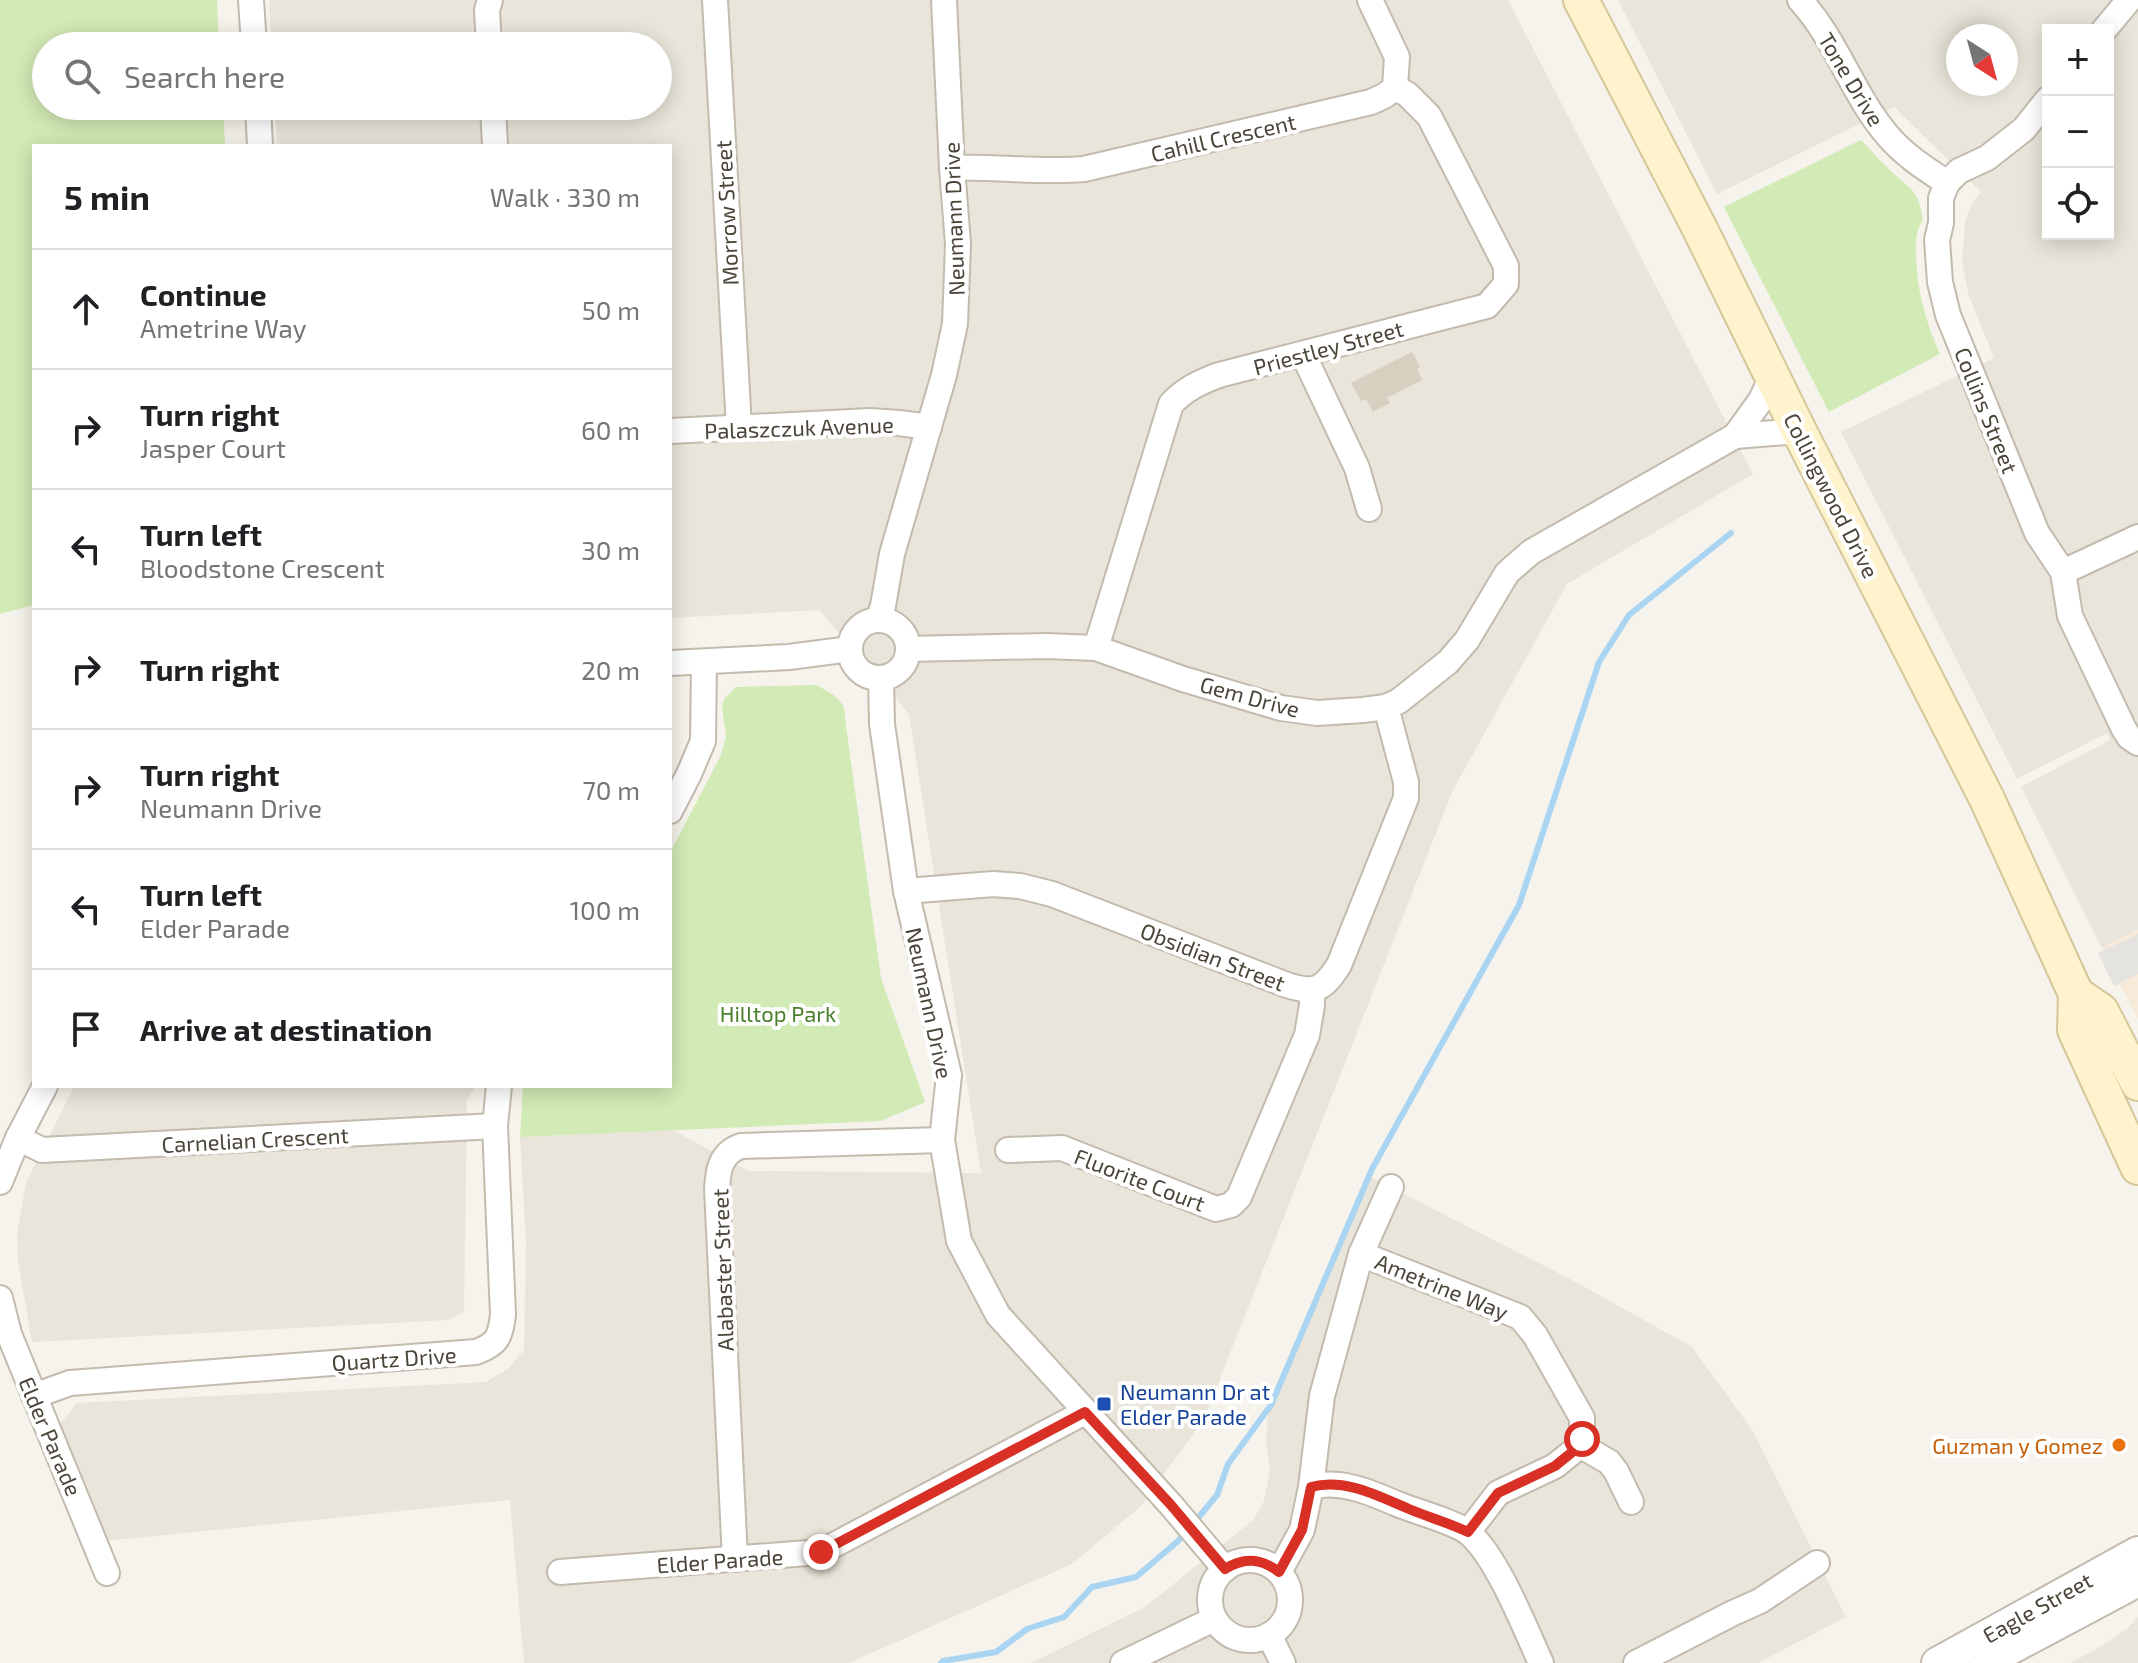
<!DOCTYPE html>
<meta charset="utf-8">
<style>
:root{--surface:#fff;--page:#f6f6f6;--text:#202124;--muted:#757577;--line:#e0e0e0}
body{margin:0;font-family:"Exo 2",sans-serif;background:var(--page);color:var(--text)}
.controls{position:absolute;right:24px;top:24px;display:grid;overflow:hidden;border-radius:0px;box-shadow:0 4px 20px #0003}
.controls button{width:72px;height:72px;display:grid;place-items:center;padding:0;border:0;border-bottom:2px solid var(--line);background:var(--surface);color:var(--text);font:40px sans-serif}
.compass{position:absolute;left:1946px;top:24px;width:72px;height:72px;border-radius:50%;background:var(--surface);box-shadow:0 4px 20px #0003;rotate:144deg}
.stop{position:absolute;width:24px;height:24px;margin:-18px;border:6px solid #d93025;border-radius:50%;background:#fff}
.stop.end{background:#d93025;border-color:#fff;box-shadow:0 2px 8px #0008}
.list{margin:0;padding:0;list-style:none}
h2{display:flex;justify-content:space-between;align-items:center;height:104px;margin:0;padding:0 32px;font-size:34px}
h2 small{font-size:26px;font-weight:400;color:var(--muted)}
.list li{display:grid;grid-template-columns:52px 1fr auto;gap:24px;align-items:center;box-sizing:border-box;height:120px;padding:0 32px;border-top:2px solid var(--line)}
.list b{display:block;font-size:30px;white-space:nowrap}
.list p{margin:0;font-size:26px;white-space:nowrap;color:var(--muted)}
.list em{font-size:26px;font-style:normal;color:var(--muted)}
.icon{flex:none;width:44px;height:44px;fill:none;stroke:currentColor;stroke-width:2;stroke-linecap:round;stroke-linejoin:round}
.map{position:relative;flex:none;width:2138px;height:1663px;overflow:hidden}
.search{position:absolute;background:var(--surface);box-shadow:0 4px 20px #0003;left:32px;top:32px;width:640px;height:88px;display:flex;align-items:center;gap:20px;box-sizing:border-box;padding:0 28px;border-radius:44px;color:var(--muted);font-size:30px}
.panel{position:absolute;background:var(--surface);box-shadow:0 4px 20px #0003;left:32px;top:144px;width:640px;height:944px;border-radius:0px}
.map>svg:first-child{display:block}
.residential{fill:#eae5da;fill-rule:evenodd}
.commercial{fill:#f7ead8}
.green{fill:#d2eab5}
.parking{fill:#e5e3e0}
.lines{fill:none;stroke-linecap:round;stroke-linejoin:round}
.stream{stroke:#a9d4f2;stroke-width:6}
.building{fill:#d8cfc1}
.minor-casing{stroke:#c2bbae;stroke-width:28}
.tertiary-casing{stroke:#c2bbae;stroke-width:34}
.secondary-casing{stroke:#d6c79b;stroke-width:38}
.minor{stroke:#fff;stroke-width:24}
.tertiary{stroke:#fff;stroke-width:30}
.secondary{stroke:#fff3cd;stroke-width:34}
.route{stroke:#d93025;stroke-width:10}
.transit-dot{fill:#1a4fb4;stroke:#fff;stroke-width:3}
.food-dot{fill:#e8710a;stroke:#fff;stroke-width:3}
.labels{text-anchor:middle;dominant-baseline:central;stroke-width:8;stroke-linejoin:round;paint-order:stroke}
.street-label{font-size:22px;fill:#4b4439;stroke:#fff}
.park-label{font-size:22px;fill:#4a7f2a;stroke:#fff}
.transit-label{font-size:22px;fill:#164399;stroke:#fff;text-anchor:start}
.food-label{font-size:22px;fill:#c56008;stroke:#fff;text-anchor:end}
</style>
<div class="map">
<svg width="2138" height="1663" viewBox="0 0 2138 1663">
<rect width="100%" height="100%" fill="#f6f3ec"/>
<g class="residential">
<polygon points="269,0 1508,0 1753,474 1567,584 1453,790 1204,1419 1141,1506 1072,1564 849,1663 524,1663 510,1500 95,1542 59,1425 77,1403 486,1382 509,1368 524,1350 526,1242 520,1137 673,1130 748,1171 981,1173 909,714 819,610 670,618 670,146 277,146 275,106 658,106 658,46 271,46"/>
<path d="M1618 0H2138V929L2102 948 2021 787 2110 740 2107 733 2017 779 1841 432 1994 358 1969 296 1962 263 1965 221 1972 204 1981 192 1894 107 1717 194ZM2048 30H2108V234H2048ZM1958 36H2006V84H1958Z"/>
<polygon points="74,1086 476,1086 467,1100 464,1311 449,1320 32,1342 18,1262 17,1233 26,1183"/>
<polygon points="1369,1176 1572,1280 1692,1347 1753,1431 1846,1617 1758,1663 1031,1663 1145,1607 1253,1520 1264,1501 1270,1471 1266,1441 1268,1415"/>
<polygon points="2138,1617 2138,1663 2070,1663 2100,1647 2127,1629"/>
</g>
<polygon class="commercial" points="2138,929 2138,1019 2102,948"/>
<g class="green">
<polygon points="0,0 217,0 219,46 46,46 46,106 223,106 225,146 34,146 34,605 0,614"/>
<path d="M1861 140C1872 151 1882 163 1893 173 1914 192 1918 190 1923 220 1915 231 1916 242 1916 256 1917 292 1926 322 1940 354L1829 412 1724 207Z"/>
<path d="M816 685C831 693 847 700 845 719L881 978 925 1102 881 1121 520 1137 523 1086H670V853L721 755 726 736 722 707 724 699 736 687Z"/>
</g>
<polygon class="parking" points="2138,934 2138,974 2114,986 2098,953"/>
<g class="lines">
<g class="stream">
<polyline points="1193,1524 1217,1495 1228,1464 1271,1405 1372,1169 1519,905 1599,662 1629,615 1731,533"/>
<polyline points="941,1663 943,1661 996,1652 1027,1629 1064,1617 1092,1587 1136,1577 1178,1541 1186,1532"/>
</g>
</g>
<polygon class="building" points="1412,352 1420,367 1417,369 1422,380 1387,398 1390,403 1373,412 1366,399 1361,401 1351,383"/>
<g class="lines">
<g class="minor-casing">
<g id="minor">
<polyline points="251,0 254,46"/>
<polyline points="715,0 739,427"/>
<path d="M1800 0C1838 42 1852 94 1888 136 1904 155 1926 169 1947 183"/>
<polyline points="2104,30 2129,0"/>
<polyline points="489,46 487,10 490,0"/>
<polyline points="2048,99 2024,129 1987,158 1959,171 1947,183 1941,198 1941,223 1937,240 1940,282 1948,315 2037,533 2063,572 2070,616 2124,729 2129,737 2138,743"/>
<polyline points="258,106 260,146"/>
<polyline points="493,106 495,146"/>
<path d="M952 168C996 166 1041 173 1084 169L1371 102 1384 96 1395 88 1397 57 1370 0"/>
<polyline points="1303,354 1357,468 1369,509"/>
<polyline points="670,431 870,421 899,423 929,427"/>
<polyline points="1735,436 1799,431"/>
<polyline points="2063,572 2138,537"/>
<polyline points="878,620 883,606 892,554 944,375 955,324 958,244 952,168 944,0"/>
<circle cx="879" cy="649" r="29"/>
<path d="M1096 648 1171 404C1185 389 1200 382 1219 375L1487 306 1506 284V266L1429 116 1407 94 1395 88"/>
<polyline points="908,649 1046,646 1096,648 1183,679 1281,708 1317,713 1363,710 1386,707 1399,701 1448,662 1467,640 1507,573 1531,552 1735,436 1761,400 1772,376"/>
<polyline points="670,663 789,657 850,649"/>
<polyline points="881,678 882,724 906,891 949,1075 942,1140 959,1241 998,1315 1171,1505 1225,1569"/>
<polyline points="670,811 689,774 703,741 704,662"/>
<path d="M906 891 993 884 1020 886 1052 894 1287 985C1315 994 1323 990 1339 965L1406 798V782L1386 707"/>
<polyline points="18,1138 42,1150 495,1126"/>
<polyline points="1008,1150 1062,1148 1216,1209 1231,1205 1239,1197 1307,1035 1312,1005 1312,990"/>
<polyline points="0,1182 18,1138 45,1086"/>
<polyline points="1361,1254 1520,1317 1535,1335 1582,1418 1582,1439 1576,1449 1555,1466 1498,1493 1468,1532"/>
<polyline points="0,1298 9,1334 107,1573"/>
<path d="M34 1396 70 1383 476 1352C498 1344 500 1337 503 1315L495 1126 499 1086"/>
<polyline points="1578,1444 1609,1462 1616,1471 1631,1502"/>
<path d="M1311 1487C1340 1479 1369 1492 1395 1503 1413 1511 1456 1522 1469 1533 1497 1557 1525 1628 1541 1663"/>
<path d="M735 1559 717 1189C718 1169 721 1153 741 1146L942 1140"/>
<circle cx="1250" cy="1600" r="40"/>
<polyline points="560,1572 821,1552 1085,1412"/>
<polyline points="1279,1572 1302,1530 1311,1487 1322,1396 1361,1254 1391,1187"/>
<polyline points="1269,1635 1283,1663"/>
<polyline points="1123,1663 1214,1619"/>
<polyline points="1636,1663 1733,1613 1760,1601 1817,1563"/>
</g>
</g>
<g class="tertiary-casing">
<g id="tertiary">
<polyline points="1937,1663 2138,1552"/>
<polyline points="1984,1663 2138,1581"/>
</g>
</g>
<g class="secondary-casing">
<g id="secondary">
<polyline points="1581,0 1700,229 1799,431 1987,799 2076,994 2075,1030 2138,1167"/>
<polyline points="2076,994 2101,1011 2138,1083"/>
</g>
</g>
<use href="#minor" class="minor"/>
<use href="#tertiary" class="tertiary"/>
<use href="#secondary" class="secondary"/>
</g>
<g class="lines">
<path class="route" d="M821 1552 1085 1412 1171 1505 1225 1569C1244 1557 1261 1558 1279 1572L1302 1530 1311 1487C1346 1478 1378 1496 1409 1509 1428 1517 1449 1523 1468 1532L1498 1493 1555 1466 1576 1449 1582 1439"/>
</g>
<rect class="transit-dot" x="1096" y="1396" width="16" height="16" rx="4"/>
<circle class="food-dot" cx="2119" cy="1445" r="8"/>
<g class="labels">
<g class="street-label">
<text transform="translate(1852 79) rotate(59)">Tone Drive</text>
<text transform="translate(1223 137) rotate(-13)">Cahill Crescent</text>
<text transform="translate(726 213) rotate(-93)">Morrow Street</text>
<text transform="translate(953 219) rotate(-92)">Neumann Drive</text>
<text transform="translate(1328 347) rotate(-15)">Priestley Street</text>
<text transform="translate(1987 410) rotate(68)">Collins Street</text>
<text transform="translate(799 427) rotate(-2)">Palaszczuk Avenue</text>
<text transform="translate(1832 495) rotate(63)">Collingwood Drive</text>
<text transform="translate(1250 696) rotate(15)">Gem Drive</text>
<text transform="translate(1213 956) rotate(21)">Obsidian Street</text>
<text transform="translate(930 1003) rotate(78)">Neumann Drive</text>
<text transform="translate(255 1139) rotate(-3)">Carnelian Crescent</text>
<text transform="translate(1140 1179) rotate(21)">Fluorite Court</text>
<text transform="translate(722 1270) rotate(-92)">Alabaster Street</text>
<text transform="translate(1442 1286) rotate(22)">Ametrine Way</text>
<text transform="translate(394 1358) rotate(-4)">Quartz Drive</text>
<text transform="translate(51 1436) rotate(67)">Elder Parade</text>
<text transform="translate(720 1560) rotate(-4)">Elder Parade</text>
<text transform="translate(2037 1607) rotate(-29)">Eagle Street</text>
</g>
<g class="park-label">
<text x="778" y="1013">Hilltop Park</text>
</g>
<g class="transit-label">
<text x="1120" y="1391">Neumann Dr at<tspan x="1120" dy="25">Elder Parade</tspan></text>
</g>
<g class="food-label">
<text x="2103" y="1445">Guzman y Gomez</text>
</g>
</g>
</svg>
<div class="controls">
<button>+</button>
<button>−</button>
<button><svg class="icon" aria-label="locate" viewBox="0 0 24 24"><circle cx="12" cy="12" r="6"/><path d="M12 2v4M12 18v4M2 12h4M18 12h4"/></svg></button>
</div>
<svg class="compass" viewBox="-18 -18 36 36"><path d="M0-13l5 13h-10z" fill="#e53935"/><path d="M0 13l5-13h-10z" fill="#757577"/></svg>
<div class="stop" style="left:1582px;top:1439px"></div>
<div class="stop end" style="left:821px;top:1552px"></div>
<div class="search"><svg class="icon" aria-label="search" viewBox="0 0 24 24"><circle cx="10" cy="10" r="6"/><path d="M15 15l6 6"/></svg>Search here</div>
<section class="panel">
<h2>5 min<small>Walk · 330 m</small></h2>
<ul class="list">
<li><svg class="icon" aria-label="ahead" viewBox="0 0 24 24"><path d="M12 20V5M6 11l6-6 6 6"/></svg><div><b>Continue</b><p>Ametrine Way</p></div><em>50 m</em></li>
<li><svg class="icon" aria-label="right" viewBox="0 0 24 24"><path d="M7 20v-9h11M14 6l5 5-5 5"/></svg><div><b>Turn right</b><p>Jasper Court</p></div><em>60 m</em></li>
<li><svg class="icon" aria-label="left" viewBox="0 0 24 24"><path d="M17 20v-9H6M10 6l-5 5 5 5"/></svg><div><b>Turn left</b><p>Bloodstone Crescent</p></div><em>30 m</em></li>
<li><svg class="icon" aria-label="right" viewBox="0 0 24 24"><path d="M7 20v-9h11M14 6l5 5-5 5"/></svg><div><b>Turn right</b></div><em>20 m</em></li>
<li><svg class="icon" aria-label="right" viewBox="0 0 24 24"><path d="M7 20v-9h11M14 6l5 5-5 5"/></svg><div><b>Turn right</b><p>Neumann Drive</p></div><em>70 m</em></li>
<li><svg class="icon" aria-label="left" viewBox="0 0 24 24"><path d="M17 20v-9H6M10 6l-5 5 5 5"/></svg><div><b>Turn left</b><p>Elder Parade</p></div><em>100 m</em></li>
<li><svg class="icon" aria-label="arrive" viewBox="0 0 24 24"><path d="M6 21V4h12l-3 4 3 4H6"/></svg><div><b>Arrive at destination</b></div></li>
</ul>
</section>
</div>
